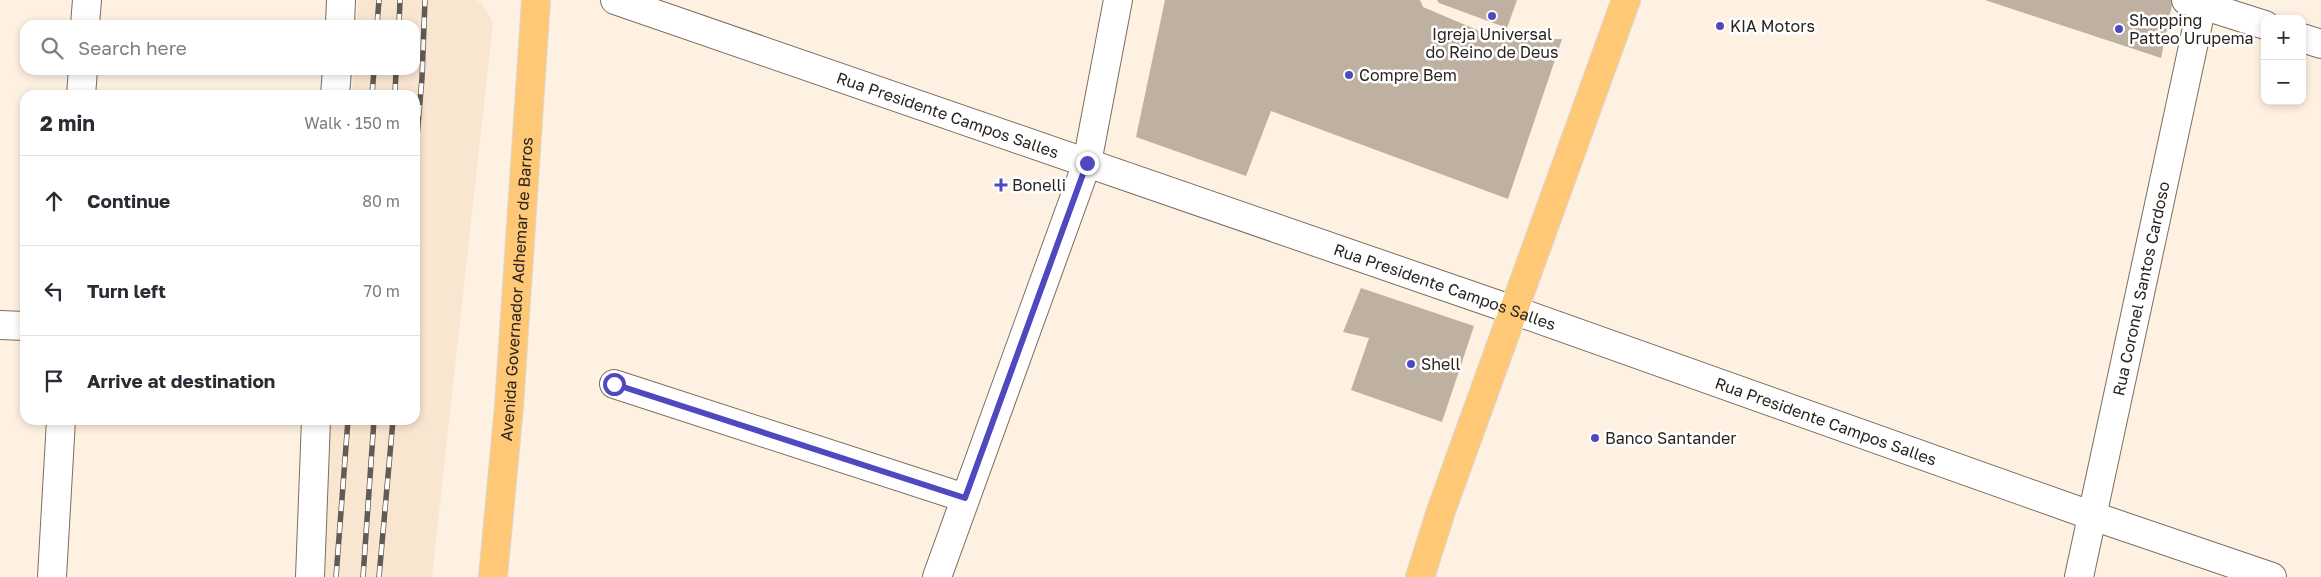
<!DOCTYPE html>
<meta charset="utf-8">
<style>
:root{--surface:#fff;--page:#f7f7f7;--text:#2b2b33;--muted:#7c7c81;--line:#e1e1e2}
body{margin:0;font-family:"Golos Text",sans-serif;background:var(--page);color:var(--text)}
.controls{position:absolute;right:15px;top:15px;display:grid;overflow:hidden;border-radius:10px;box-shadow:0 2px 8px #0003}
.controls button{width:45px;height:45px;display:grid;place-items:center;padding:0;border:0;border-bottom:1px solid var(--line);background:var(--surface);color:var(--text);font:25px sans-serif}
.stop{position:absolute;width:15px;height:15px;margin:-11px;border:4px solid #4f49c0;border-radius:50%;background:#fff}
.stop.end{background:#4f49c0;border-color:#fff;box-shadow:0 1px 5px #0008}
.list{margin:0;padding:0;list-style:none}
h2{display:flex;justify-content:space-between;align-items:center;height:65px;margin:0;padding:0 20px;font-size:21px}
h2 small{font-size:16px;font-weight:400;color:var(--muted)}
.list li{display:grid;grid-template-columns:32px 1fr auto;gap:15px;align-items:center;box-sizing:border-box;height:90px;padding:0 20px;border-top:1px solid var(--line)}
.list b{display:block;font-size:19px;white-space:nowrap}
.list em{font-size:16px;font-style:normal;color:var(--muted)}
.icon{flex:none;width:28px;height:28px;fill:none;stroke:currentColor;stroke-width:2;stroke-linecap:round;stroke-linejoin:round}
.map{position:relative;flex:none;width:2321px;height:577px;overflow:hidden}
.search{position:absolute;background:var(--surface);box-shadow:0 2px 8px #0003;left:20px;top:20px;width:400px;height:55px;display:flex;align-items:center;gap:12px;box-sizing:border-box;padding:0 18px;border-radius:15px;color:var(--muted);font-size:19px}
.panel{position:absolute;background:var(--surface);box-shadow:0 2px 8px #0003;left:20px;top:90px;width:400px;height:335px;border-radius:15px}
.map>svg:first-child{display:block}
.built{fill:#f9e6d1}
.building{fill:#beb1a2}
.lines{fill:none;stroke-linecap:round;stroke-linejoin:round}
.minor-casing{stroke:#7a6e60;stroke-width:30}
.major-casing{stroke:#d8d8d7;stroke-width:30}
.minor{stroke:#fff;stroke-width:28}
.major{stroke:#fec876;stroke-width:28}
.rail-casing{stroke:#625b53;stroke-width:5.5}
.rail{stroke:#fff;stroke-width:4;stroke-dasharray:11;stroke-linecap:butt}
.route{stroke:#4f49c0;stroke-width:6}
.poi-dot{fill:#4f49c0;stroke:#fff;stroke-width:2}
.labels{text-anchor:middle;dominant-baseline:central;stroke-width:5;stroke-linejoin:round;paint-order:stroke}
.poi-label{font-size:16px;fill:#29241f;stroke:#fff;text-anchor:start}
.street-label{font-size:16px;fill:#29241f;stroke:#fff}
</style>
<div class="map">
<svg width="2321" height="577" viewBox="0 0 2321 577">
<rect width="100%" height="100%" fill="#fff1e2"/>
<polygon class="built" points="358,0 476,0 482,3 493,23 432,577 321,577 331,420 415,420 415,95 352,95 353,70 415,70 415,25 356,25"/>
<g class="building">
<polygon points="1165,0 1420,0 1423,7 1501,40 1562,39 1508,199 1271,111 1246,176 1136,137"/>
<polygon points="1437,0 1517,0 1507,28 1439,3"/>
<polygon points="1985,0 2173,0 2161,58"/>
<polygon points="1361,288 1474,326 1442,422 1351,390 1369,338 1343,332"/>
</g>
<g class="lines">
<g class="minor-casing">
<g id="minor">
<path id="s1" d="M615 0 1513 310 2093 516 2272 577"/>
<polyline points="2186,0 2265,25"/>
<polyline points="85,25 87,0"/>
<polyline points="340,25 341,0"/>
<polyline points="2302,38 2321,44"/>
<polyline points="81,95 83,70"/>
<polyline points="335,95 337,70"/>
<polyline points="0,325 25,326"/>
<polyline points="614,384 965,498"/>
<polyline points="52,577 61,420"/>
<polyline points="310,577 316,420"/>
<polyline points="937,577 1087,163 1118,0"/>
<path id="s2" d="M2079 577 2203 0"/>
</g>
</g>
<g class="major-casing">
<g id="major">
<path id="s3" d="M493 577 509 406 536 0"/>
<polyline points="1420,577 1442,508 1626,0"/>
</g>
</g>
<use href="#minor" class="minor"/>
<use href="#major" class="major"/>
<g class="rail-casing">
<g id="rail">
<polyline points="377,25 379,0"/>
<polyline points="399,25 400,0"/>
<polyline points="372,95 374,70"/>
<polyline points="395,95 396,70"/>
<polyline points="415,160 422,78 425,0"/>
<polyline points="336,577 348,420"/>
<polyline points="363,577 374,420"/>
<polyline points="379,577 393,420"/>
</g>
</g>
<use href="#rail" class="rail"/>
</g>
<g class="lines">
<polyline class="route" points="614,384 965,498 1087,163"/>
</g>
<g class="poi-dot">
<circle cx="1492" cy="16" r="5"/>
<circle cx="1720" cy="26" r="5"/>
<circle cx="2119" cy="29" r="5"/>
<circle cx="1349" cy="75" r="5"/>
<path d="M998.5 177.5h5v5h5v5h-5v5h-5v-5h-5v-5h5z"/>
<circle cx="1411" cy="364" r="5"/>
<circle cx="1595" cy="438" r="5"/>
</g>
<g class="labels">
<g class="poi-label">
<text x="2129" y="20">Shopping<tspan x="2129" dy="18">Patteo Urupema</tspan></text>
<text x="1730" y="26">KIA Motors</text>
<text x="1492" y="34" text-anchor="middle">Igreja Universal<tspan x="1492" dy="18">do Reino de Deus</tspan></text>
<text x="1359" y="75">Compre Bem</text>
<text x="1012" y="185">Bonelli</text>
<text x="1421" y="364">Shell</text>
<text x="1605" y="438">Banco Santander</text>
</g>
<g class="street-label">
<text stroke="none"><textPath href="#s1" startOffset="352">Rua Presidente Campos Salles</textPath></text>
<text stroke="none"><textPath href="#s1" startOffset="878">Rua Presidente Campos Salles</textPath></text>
<text stroke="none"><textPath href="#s3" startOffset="289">Avenida Governador Adhemar de Barros</textPath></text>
<text stroke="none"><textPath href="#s2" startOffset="295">Rua Coronel Santos Cardoso</textPath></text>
<text stroke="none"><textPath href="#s1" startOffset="1282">Rua Presidente Campos Salles</textPath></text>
</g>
</g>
</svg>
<div class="controls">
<button>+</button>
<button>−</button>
</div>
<div class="stop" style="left:614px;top:384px"></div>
<div class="stop end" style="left:1087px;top:163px"></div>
<div class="search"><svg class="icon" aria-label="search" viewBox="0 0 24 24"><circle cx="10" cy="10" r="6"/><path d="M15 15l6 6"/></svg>Search here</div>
<section class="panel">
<h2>2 min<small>Walk · 150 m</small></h2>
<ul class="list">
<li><svg class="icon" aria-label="ahead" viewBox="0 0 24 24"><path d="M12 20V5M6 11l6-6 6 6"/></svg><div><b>Continue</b></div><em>80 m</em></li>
<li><svg class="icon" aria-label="left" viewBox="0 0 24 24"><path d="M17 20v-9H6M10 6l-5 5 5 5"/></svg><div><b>Turn left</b></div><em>70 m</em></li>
<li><svg class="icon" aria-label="arrive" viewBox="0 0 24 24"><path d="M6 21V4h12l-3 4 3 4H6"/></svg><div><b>Arrive at destination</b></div></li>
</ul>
</section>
</div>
